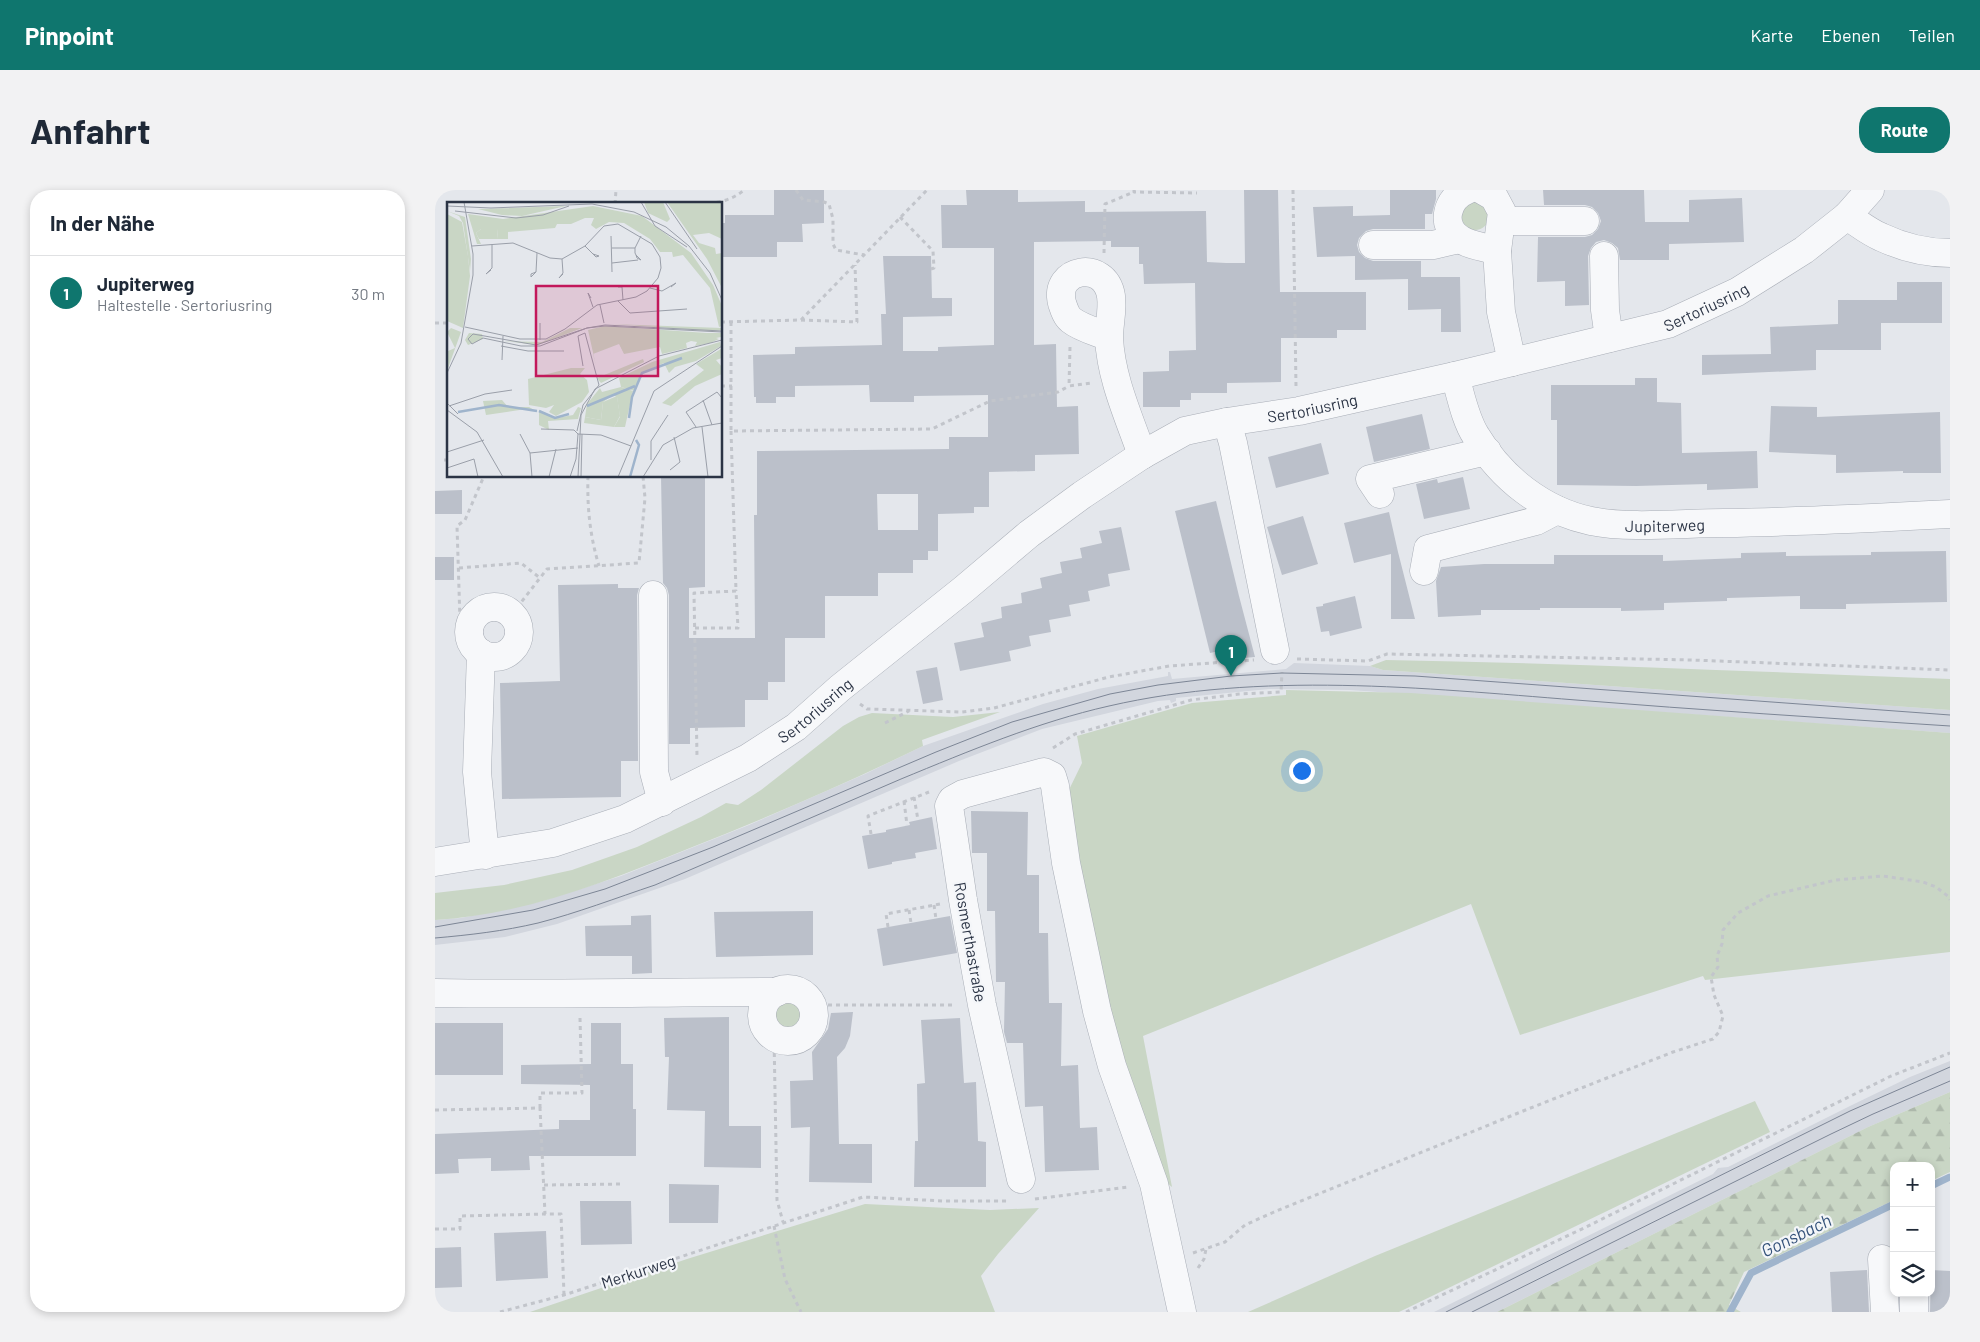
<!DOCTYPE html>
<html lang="de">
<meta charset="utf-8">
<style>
:root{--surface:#fff;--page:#f2f2f3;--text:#1f2937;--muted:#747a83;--line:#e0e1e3;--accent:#0f766e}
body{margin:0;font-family:Barlow,sans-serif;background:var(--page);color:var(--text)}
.controls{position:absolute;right:15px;bottom:15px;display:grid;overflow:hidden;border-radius:10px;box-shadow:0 2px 8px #0003}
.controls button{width:45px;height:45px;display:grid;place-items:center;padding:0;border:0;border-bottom:1px solid var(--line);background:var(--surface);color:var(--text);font:25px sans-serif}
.you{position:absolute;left:866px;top:580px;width:18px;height:18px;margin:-12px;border:4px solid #fff;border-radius:50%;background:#1a73e8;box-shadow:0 0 0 8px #1a73e833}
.badge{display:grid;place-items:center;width:32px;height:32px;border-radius:50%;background:var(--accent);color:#fff;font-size:16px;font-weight:700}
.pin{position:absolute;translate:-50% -41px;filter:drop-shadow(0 1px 2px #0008)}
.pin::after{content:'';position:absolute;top:26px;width:18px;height:15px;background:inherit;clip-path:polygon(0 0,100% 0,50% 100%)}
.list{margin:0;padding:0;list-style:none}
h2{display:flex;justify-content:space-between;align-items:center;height:65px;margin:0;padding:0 20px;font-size:21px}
h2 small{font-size:16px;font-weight:400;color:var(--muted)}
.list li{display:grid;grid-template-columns:32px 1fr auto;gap:15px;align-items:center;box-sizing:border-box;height:75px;padding:0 20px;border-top:1px solid var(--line)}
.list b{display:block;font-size:19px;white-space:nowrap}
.list p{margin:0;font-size:16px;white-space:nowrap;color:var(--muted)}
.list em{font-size:16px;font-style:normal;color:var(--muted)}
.icon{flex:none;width:28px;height:28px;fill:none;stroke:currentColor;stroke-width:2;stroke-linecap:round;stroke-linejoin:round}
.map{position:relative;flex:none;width:1515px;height:1122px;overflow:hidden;border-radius:20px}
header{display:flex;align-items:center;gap:30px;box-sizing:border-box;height:70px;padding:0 25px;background:var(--accent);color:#fff}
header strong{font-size:24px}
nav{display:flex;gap:28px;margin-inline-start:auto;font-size:18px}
.intro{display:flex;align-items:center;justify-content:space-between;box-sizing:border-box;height:120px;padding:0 30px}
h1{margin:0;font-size:35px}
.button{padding:12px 22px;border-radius:20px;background:var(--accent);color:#fff;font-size:18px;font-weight:700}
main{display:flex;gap:30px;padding:0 30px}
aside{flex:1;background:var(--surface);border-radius:20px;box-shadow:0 2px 8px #0003}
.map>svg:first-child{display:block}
.built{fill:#d2d6de}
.green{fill:#c9d6c5}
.forest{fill:url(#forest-firs)}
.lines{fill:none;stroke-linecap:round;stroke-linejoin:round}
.stream{stroke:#9fb4cc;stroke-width:7}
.building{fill:#bbc0ca;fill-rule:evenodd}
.minor-casing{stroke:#a9aeb7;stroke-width:29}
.path{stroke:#c2c5cb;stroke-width:3;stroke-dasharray:4 4;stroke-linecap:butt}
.minor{stroke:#f7f8fa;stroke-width:28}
.tram{stroke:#7d8696;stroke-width:1}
.labels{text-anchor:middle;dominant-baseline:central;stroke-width:4.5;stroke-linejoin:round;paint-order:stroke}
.street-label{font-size:16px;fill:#2b3445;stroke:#f4f6f9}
.water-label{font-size:18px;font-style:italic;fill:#34527a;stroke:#f4f6f9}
.inset-river{fill:none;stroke:#9fb4cc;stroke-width:2.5}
.inset-road{fill:none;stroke:#9a9fa9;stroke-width:1}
.view{fill:#c2185b;fill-opacity:0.15;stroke:#c2185b;stroke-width:2.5}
.inset-edge{fill:none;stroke:#2b3445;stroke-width:2.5}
</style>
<header>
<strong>Pinpoint</strong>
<nav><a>Karte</a><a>Ebenen</a><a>Teilen</a></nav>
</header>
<div class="intro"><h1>Anfahrt</h1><a class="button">Route</a></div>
<main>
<aside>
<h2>In der Nähe<small></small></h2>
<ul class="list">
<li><span class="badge">1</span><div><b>Jupiterweg</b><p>Haltestelle · Sertoriusring</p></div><em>30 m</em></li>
</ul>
</aside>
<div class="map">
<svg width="1515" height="1122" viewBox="0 0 1515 1122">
<defs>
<pattern id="forest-firs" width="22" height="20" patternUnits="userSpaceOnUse" patternTransform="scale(1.25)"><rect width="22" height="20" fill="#c9d6c5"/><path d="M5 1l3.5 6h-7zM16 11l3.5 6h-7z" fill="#adb8ab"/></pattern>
</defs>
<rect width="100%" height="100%" fill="#e4e7ec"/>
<g class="built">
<polygon points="859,473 935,476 948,480 1515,520 1515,543 915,500 834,499 741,508 741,511 736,513 735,510 723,511 607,539 524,571 250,689 122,734 70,747 0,755 0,730 26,728 107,711 186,686 314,635 430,584 488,556 608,514 663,499 733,486 733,482 735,482 737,489 851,479"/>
<polygon points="1515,871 1515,902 1433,937 1062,1122 999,1122 1278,984 1283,978 1293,977 1417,915 1475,887"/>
</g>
<g class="green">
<circle cx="1040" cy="26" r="14"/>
<path d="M951 470C1139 473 1327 482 1515 489V520L948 480 935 476Z"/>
<polygon points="851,500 976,503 1515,543 1515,762 1270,790 1268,786 1085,845 1036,714 708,846 737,997 723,986 680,863 629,610 647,573 642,546 757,513 851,505"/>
<path d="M565 522 487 550 488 556C412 593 334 627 255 658 173 691 89 725 0 730V703L69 695 137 680 202 657 266 627 291 613 303 615 326 600 408 536 424 527 437 523 518 527Z"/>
<circle cx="354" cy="825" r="15"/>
<polygon points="1320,911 1335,942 964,1122 813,1122 940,1066"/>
<polygon points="430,1014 555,1020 604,1018 563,1064 546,1086 560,1122 95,1122 252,1069"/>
</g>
<polygon class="forest" points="1515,902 1515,982 1496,991 1496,976 1459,976 1459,1010 1309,1082 1294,1115 1306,1122 1062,1122 1433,937"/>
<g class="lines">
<g class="stream">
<polyline points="1496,996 1515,987"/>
<polyline points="1295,1122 1316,1083 1459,1014"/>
</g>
</g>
<g class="building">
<polygon points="339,0 389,0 389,33 367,34 368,52 342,52 342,67 286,67 286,33 290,33 290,25 339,25"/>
<path d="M531 0H583V12L650 11V22L771 21 772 72 791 73H810L809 0H843L845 102H931V140H902V148H846V192L792 193V203H756V210H745V217H708V182L734 181V161L761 160 760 93 709 94 708 74H704V57H676V51L599 52V155L621 154 622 217 643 216 644 264 600 265V281L554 282V317H539V323L503 324V361H493V370H478V383H443V406H390V448H350V492H333V510H310V537L255 538V554H234V405L232 398 228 393 226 286H270V397L254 398V448H320L319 325H322V261L514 259V247H553V205L479 206V212H435L434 195 360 196V207H341V213H321V207H319L318 165 360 164V157L447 155 446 124H451L448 66H496L497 108H517V126L468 127V161H503V157L559 155V58H507L506 15H532ZM442 304H483V340H443Z"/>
<polygon points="955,0 1001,0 1001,9 997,24 990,24 990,39 938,39 931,41 924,48 922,55 924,62 930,68 938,71 986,71 986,87 1025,87 1026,142 1006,142 1006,119 973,120 973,89 920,90 920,66 882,67 878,17 918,16 918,26 955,25"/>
<polygon points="1108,0 1209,0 1210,32 1254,32 1254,10 1307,8 1309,52 1234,54 1234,70 1185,70 1183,58 1177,53 1169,50 1161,52 1156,58 1153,66 1154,115 1130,116 1130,91 1102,92 1103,47 1150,47 1157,45 1163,39 1166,31 1163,23 1157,17 1150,15 1109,15"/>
<polygon points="1462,92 1507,92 1507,133 1446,133 1446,160 1381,160 1381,180 1267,185 1267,165 1336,164 1335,137 1403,134 1403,110 1462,110"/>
<polygon points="1200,188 1222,188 1222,212 1246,213 1247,263 1322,261 1323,298 1272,300 1272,294 1201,296 1122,295 1122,230 1116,230 1116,195 1200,195"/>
<polygon points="1336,216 1382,217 1382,227 1505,222 1506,283 1468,283 1468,281 1401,283 1401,265 1334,262"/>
<polygon points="987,224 995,259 939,272 931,237"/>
<polygon points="886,253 894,284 841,298 833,267"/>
<polygon points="1028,287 1035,319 989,329 981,294 1002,289 1003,293"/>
<polygon points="27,300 27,324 0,324 0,301"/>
<polygon points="781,311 804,406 820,467 785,470 784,461 775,463 740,321"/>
<polygon points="954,322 963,362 980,429 956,429 956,364 919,373 909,333"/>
<polygon points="868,326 883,374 847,385 832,337"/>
<polygon points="686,337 695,380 673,384 675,396 653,401 655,411 634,415 636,426 614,430 616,442 594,446 596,456 574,461 576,471 525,481 519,453 549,447 546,433 567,428 566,417 587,413 586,403 607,398 605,388 627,383 625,372 647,368 645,358 667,353 664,341"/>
<polygon points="1511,361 1512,412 1411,414 1411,419 1365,419 1365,406 1292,408 1292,411 1229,413 1229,420 1186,421 1186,418 1105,418 1105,420 1046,420 1046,425 1003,427 1001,391 1006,377 1049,374 1119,374 1119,365 1228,365 1228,371 1306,368 1306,363 1351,362 1351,366 1436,365 1436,362"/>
<rect x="0" y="367" width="19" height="23"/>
<polygon points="183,394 183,398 204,398 202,405 203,571 186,571 186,607 67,609 65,493 125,491 123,395"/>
<polygon points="920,406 927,438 895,446 894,441 886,442 881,417 888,416 888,414"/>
<polygon points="502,477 508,510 488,514 481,481"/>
<polygon points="536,621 593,622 592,685 604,685 604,743 613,743 614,813 627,813 626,876 643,875 645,938 662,937 664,980 610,982 608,916 590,917 588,853 572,853 569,842 570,792 561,792 560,721 552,721 552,663 537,663"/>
<polygon points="497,627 502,659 480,663 481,668 457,672 457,674 433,679 427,646 451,642 451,640 475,635 474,632"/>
<polygon points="378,721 378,765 281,767 279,722"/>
<polygon points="216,725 217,783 197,784 197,766 151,766 150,736 196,735 196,726"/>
<polygon points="515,726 522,763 448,776 442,739"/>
<polygon points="418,822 415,846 410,858 402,867 404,954 437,954 437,993 374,992 375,937 356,938 355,891 378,890 377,862 393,839 396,823"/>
<polygon points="294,827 294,936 326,936 326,978 269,977 270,921 232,920 234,867 230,867 229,828"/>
<polygon points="525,828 529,893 541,892 543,951 551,952 551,997 479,997 480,951 483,951 482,894 490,893 486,830"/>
<rect x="0" y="833" width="68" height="52"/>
<polygon points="156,833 186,833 186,874 198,874 198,919 201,919 201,966 94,966 95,980 56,981 56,968 23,969 24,983 0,984 0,944 124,939 124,930 155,930 155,895 86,894 86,875 156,874"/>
<polygon points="234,994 284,995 283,1033 234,1033"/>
<polygon points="145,1011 196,1011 197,1054 146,1055"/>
<polygon points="111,1041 113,1088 61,1091 59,1043"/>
<polygon points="26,1057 27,1097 0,1098 0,1058"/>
<polygon points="1432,1080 1434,1122 1397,1122 1395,1082"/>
<polygon points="1496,1080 1515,1081 1515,1122 1495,1122"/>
</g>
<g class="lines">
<g class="minor-casing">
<g id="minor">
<path d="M1032 0C1012 8 1004 36 1025 49 1035 56 1051 57 1062 61"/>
<polyline points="1047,0 1059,7 1067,22 1062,61 1066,122 1077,172"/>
<path d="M1412 26C1423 33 1434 42 1446 47 1467 57 1492 63 1515 63"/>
<polyline points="1067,31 1150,31"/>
<polyline points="938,55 998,55 1024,49"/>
<polyline points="1169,66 1170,120 1174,148"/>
<path d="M674 147C662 142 646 138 636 130 631 126 629 119 627 113 618 78 670 69 676 106 678 120 674 134 674 148 676 189 694 227 707 265"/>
<path id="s1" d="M1020 186C1026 206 1030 229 1041 246 1066 288 1108 321 1156 331 1195 339 1249 333 1289 333 1364 332 1440 328 1515 324"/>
<polyline points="792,232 798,253 840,460"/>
<polyline points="945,304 935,289 1052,261"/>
<polyline points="989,381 993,359 1101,331 1122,320"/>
<polyline points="218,405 219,582 227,612"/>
<circle cx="59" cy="442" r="25"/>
<polyline points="46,463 42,582 50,665"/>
<path id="s2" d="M0 672 118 653 190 629 313 568 361 537 405 498 529 399 594 344 647 305 707 265 750 241 792 232 864 221 1020 186 1233 134 1302 102 1369 60 1412 26 1435 0"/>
<circle cx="353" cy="825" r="26"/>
<path d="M0 803C114 805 228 802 342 802"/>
<polyline points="586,989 547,815 528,710 514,616 517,610 528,604 609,582 617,586 620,596 631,673 662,821 677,876 719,994 747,1122"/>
<polyline points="1447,1069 1450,1122"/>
<polyline points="1479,1103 1479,1122"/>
</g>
</g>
<g class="path">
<polyline points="361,0 368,10 389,12 394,14 398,29 398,54 401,60 429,65"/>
<polyline points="699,0 699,2 762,3"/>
<polyline points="858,0 861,197"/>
<polyline points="180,14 181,0"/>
<path d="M266 14C282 13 296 11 309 0"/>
<polyline points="465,27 498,61 499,78 496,79"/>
<polyline points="669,63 670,14 699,2"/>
<polyline points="366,130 422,132 420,75"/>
<polyline points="286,132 366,130 492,0"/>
<polyline points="296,132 296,241 497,239 555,211 623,202 634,196"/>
<polyline points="0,133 14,133"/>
<polyline points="635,157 634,196 656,193"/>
<polyline points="286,196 297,196"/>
<polyline points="296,241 301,401"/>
<polyline points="9,270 14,270"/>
<path d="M153 286C152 318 155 346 164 376"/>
<polyline points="24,378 86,373 105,388"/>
<polyline points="77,424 112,379 204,373 210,308 208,286"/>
<polyline points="260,438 303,438 301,401 259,403 262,566"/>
<polyline points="32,444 25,431 22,336 30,330 49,286"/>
<polyline points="862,469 933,471 952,464 1257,470 1515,480"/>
<polyline points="425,514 432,519 527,522 559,518 674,487 734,476 819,470"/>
<polyline points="450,533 474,521"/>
<polyline points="618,558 640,544 756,510 804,504 846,502 847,482"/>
<polyline points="479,607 483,630"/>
<polyline points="469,611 472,635"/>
<polyline points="436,644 433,626 494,602"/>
<polyline points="499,715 501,729"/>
<polyline points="474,720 476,733"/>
<polyline points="453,737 451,724 505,714"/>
<polyline points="377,815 521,815"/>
<polyline points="339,847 342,1010 348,1032"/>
<polyline points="105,918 105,903 147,903 145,828"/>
<polyline points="0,920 105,918 110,1024 126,1024 129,1105"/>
<polyline points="109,995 188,994"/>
<polyline points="600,1009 693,997"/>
<polyline points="339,1036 350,1089 366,1122"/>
<polyline points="0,1039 25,1039 25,1026 110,1024"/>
<polyline points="758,1063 790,1052 810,1035 839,1022 1093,919 1238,862 1278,849 1284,842 1288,826 1279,805 1276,787 1283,777 1282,766 1287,754 1288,740 1303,723 1333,706 1401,690 1448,686 1488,692 1501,697 1514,707 1515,710"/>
<polyline points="763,1078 769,1069 771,1059"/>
<polyline points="65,1122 129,1105 428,1007 509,1011 574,1011"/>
<polyline points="971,1122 1149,1038 1456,886 1515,863"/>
</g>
<use href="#minor" class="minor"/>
<g class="tram">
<polyline points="0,737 98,720 170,699 278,657 501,562 577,532 675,504 723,495 796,486 847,483 980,486 1515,525"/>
<path d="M0 748C35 745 69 741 103 733 142 723 181 708 220 695 302 660 384 624 466 589 534 561 603 532 674 516 826 481 988 498 1141 510 1266 520 1390 528 1515 536"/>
<polyline points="1011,1122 1415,921 1515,877"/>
<polyline points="1037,1122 1396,944 1438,924 1515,891"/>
</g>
</g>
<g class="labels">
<g class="street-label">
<text stroke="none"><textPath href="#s2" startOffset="1416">Sertoriusring</textPath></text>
<text stroke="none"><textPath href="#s2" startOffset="1009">Sertoriusring</textPath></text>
<text stroke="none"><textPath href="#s1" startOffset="285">Jupiterweg</textPath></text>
<text stroke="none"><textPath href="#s2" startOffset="415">Sertoriusring</textPath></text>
<text transform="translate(536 752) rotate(80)">Rosmerthastraße</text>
<text transform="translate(203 1081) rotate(-18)">Merkurweg</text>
</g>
<g class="water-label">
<text transform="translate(1361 1045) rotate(-26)">Gonsbach</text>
</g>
</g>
<g transform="translate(12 12)">
<rect width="275" height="275" fill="#e4e7ec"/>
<path d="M0 12 15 20 21 54 23 74 16 126 0 119ZM34 27H50L51 37H32L29 31ZM165 122 275 126V128L265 129ZM158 124 260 131H275L274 135 269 136 272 137 263 141 248 144 250 140 244 139 239 141 240 146 215 152 213 145 177 152 172 142 146 152 149 164 141 128ZM4 126 14 130 0 169 1 149 8 146 0 130ZM123 126H135L91 143 56 139 95 140ZM22 131 35 132 36 137 21 143 18 138ZM196 157 197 160 154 181 150 176ZM124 166H138L133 172 140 178 142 190 135 200 109 214 102 210 107 203 99 206 82 203 81 177ZM174 185 186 189 178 225H167L173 215 170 195 166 193 156 200 154 218 138 215 140 202 153 186 155 190ZM55 198 61 205H82L91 210 79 207 39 213 36 199Z" fill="#c9d6c5"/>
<path d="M197 0H216L223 17 220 20 201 11ZM220 0H275V37L262 31 246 33 252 41 268 46 269 52 275 51V86L260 57ZM119 4 75 14 55 13 31 7ZM146 4 195 14 244 51 266 83 275 104V124L272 125 263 86 236 53 226 55 225 50H213L203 37 177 21 162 20 149 27 144 23 147 16H138L124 22H110L108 26 61 30V37H51L50 27H34L29 31 34 42H30L21 12 56 17ZM0 9 18 15 24 57 23 69 16 21 12 14ZM273 140 274 144 249 159 228 165 222 171 217 161 195 171 188 189 174 185 172 176 205 160ZM274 147 275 156 269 158 275 165V172L248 184 224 204 215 201 257 168 249 162ZM170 194 173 214 167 225 137 221 138 215 154 218 156 200ZM131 205 134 206 131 217 101 219 102 228 92 223V208L110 216 126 213Z" fill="#c9d6c5"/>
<path class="inset-river" d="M140 204 188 184M92 209 108 216 122 212M11 210 52 203 90 209M182 216 185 195 195 171 235 156M183 275 192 243 189 238"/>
<path class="inset-road" d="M194 0 208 24 240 45M218 0 250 47M0 4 44 6 145 2 187 10 219 25 242 44 263 71 275 98M8 9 69 16 96 13 122 4M164 34 165 70M138 44 149 55 152 54 146 52M165 46H188M189 53 194 58 190 56 189 53 188 51V46L194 34M115 57 116 71 112 76 116 72M165 61 191 58M44 68 39 72 45 66V42M89 70 84 75V72L89 70 90 51M171 85H175L176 98M203 86 215 89 229 81 224 85M144 96 141 91 146 105M171 99 183 111 240 107M153 103 157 121M93 121V138M18 125 73 137H99L118 127 150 103 189 95 200 89 211 76 214 66 213 55 205 42 171 22 157 24 138 44 115 57 103 56 66 41 25 44M275 129 158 123 140 126 89 143 26 132 21 137 25 142 36 136 74 144H93L140 126 158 124 275 130M54 144 81 149H117M55 158 56 134M0 171 14 141 26 73V52L17 0M256 198 265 223M0 201 11 212M2 204 38 192 65 188M0 208 30 230 56 275M249 225 239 210 270 190 275 196M255 225 261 275M94 227 127 228 131 232 154 233 184 244M130 229 136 203 152 183 138 131 131 134 136 164M73 232 83 251 85 275M0 250 37 238M83 251 131 246M204 258V239L221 213M0 266 27 257 31 275M223 268 233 260 227 235M102 275 109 247M123 275 129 257 131 232M131 275 134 213 148 187 212 154 275 138M134 275 135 232M171 275 207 189 275 144M196 275 216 243 246 226 275 221"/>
<path class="view" d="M89 84H211V174H89Z"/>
<rect width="275" height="275" class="inset-edge"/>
</g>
</svg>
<div class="controls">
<button>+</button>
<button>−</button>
<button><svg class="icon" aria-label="layers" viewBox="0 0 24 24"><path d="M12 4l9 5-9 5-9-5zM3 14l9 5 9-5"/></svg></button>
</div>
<div class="you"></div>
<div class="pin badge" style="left:796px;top:486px">1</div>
</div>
</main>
